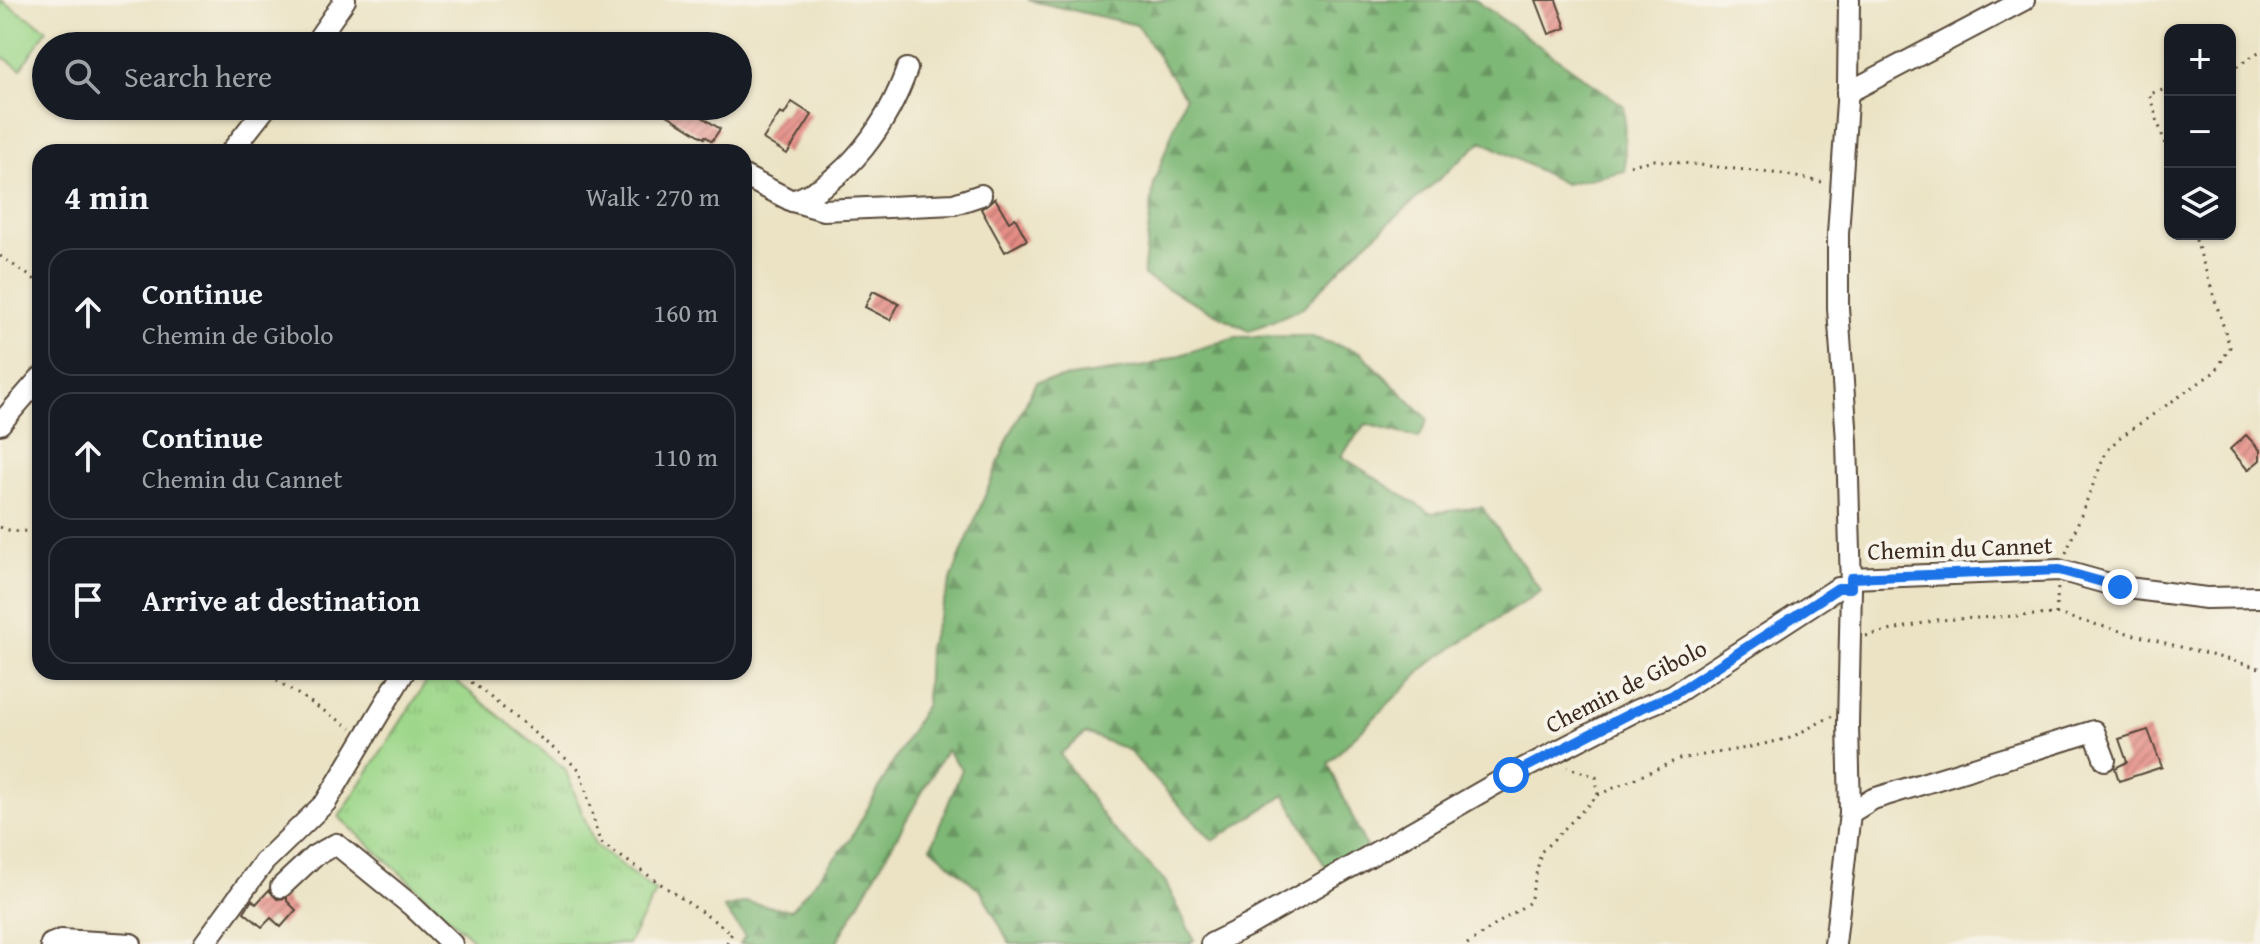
<!DOCTYPE html>
<meta charset="utf-8">
<style>
:root{--surface:#171b24;--page:#242831;--text:#f1f3f6;--muted:#9ea1a6;--line:#363941}
body{margin:0;font-family:"Gentium Book Plus",serif;background:var(--page);color:var(--text)}
.controls{position:absolute;right:24px;top:24px;display:grid;overflow:hidden;border-radius:16px;box-shadow:0 2px 6px #0004}
.controls button{width:72px;height:72px;display:grid;place-items:center;padding:0;border:0;border-bottom:2px solid var(--line);background:var(--surface);color:var(--text);font:40px sans-serif}
.stop{position:absolute;width:24px;height:24px;margin:-18px;border:6px solid #1a73e8;border-radius:50%;background:#fff}
.stop.end{background:#1a73e8;border-color:#fff;box-shadow:0 2px 8px #0008}
.list{margin:0;padding:0;list-style:none}
h2{display:flex;justify-content:space-between;align-items:center;height:104px;margin:0;padding:0 32px;font-size:34px}
h2 small{font-size:26px;font-weight:400;color:var(--muted)}
.list li{display:grid;grid-template-columns:52px 1fr auto;gap:24px;align-items:center;box-sizing:border-box;height:128px;margin:0 16px 16px;padding:0 16px;border:2px solid var(--line);border-radius:24px}
.list b{display:block;font-size:30px;white-space:nowrap}
.list p{margin:0;font-size:26px;white-space:nowrap;color:var(--muted)}
.list em{font-size:26px;font-style:normal;color:var(--muted)}
.icon{flex:none;width:44px;height:44px;fill:none;stroke:currentColor;stroke-width:2;stroke-linecap:round;stroke-linejoin:round}
.map{position:relative;flex:none;width:2260px;height:944px;overflow:hidden}
.search{position:absolute;background:var(--surface);box-shadow:0 2px 6px #0004;left:32px;top:32px;width:720px;height:88px;display:flex;align-items:center;gap:20px;box-sizing:border-box;padding:0 28px;border-radius:44px;color:var(--muted);font-size:30px}
.panel{position:absolute;background:var(--surface);box-shadow:0 2px 6px #0004;left:32px;top:144px;width:720px;height:536px;border-radius:24px}
.map>svg:first-child{display:block}
.grass{fill:url(#grass-tufts);stroke:#6c8054;stroke-width:2}
.forest{fill:url(#forest-firs);stroke:#5c714a;stroke-width:2}
.pitch{fill:#9dd78a;stroke:#6c8054;stroke-width:2}
.building{fill:url(#building-hatch)}
.lines{fill:none;stroke-linecap:round;stroke-linejoin:round}
.minor-casing{stroke:#554637;stroke-width:24}
.path{stroke:#554637;stroke-width:3;stroke-dasharray:2 6;stroke-linecap:butt}
.minor{stroke:#fff;stroke-width:20}
.route{stroke:#1a73e8;stroke-width:10}
.labels{text-anchor:middle;dominant-baseline:central;stroke-width:8;stroke-linejoin:round;paint-order:stroke}
.street-label{font-size:24px;fill:#3b2a1e;stroke:#f7f3e8}
</style>
<div class="map">
<svg width="2260" height="944" viewBox="0 0 2260 944">
<defs>
<pattern id="grass-tufts" width="24" height="20" patternUnits="userSpaceOnUse" patternTransform="scale(2)"><rect width="24" height="20" fill="#9dd78a"/><path d="M3 7l-1-3M5 7V3M7 7l1-3M15 17l-1-3M17 17v-4M19 17l1-3" fill="none" stroke="#88b977"/></pattern>
<pattern id="forest-firs" width="22" height="20" patternUnits="userSpaceOnUse" patternTransform="scale(2)"><rect width="22" height="20" fill="#7eb876"/><path d="M5 1l3.5 6h-7zM16 11l3.5 6h-7z" fill="#689660"/></pattern>
<pattern id="building-hatch" width="6" height="6" patternUnits="userSpaceOnUse" patternTransform="scale(2)"><rect width="6" height="6" fill="#e48b84"/><path d="M-1 1l2-2M0 6l6-6M5 7l2-2" fill="none" stroke="#ba726b"/></pattern>
</defs>
<rect width="100%" height="100%" fill="#f7f3e8"/>
<filter id="ink" filterUnits="userSpaceOnUse"><feTurbulence type="fractalNoise" baseFrequency=".0125" numOctaves="2"/><feDisplacementMap in="SourceGraphic" scale="16" xChannelSelector="R" yChannelSelector="G"/><feConvolveMatrix kernelMatrix="1 2 1 2 8 2 1 2 1" color-interpolation-filters="sRGB"/></filter>
<filter id="wash" filterUnits="userSpaceOnUse"><feTurbulence type="fractalNoise" baseFrequency=".006" numOctaves="4" result="noise"/><feDisplacementMap in="SourceGraphic" scale="32" xChannelSelector="R" yChannelSelector="G"/><feGaussianBlur stdDeviation="1.8" result="paint"/><feColorMatrix in="noise" values="0 0 0 0 0 0 0 0 0 0 0 0 0 0 0 0 0 1.4 0 .05"/><feComposite in="paint" operator="in"/></filter>
<g filter="url(#wash)">
<rect width="100%" height="100%" fill="#ebe3c4"/>
<polygon class="grass" points="433,672 445,672 565,769 595,845 656,892 628,944 478,944 339,817"/>
<g class="forest">
<polygon points="1028,0 1475,0 1624,106 1625,171 1565,184 1482,141 1355,253 1303,308 1249,331 1143,276 1154,183 1185,97 1137,25"/>
<polygon points="1308,336 1360,352 1428,419 1419,438 1366,424 1341,456 1430,513 1482,507 1541,591 1432,661 1328,763 1367,849 1326,868 1285,795 1213,841 1128,750 1086,733 1060,754 1109,825 1165,881 1194,940 1189,944 1010,944 981,891 931,847 962,769 946,750 836,944 740,944 745,936 724,908 746,902 791,910 850,840 926,704 928,648 955,569 1009,437 1036,382 1147,366 1235,337"/>
</g>
<polygon class="pitch" points="0,0 47,29 21,69 0,55"/>
<g id="blocks">
<g class="building">
<polygon points="1536,0 1556,0 1566,28 1549,34"/>
<polygon points="792,102 812,115 787,154 763,139 780,113 784,115"/>
<polygon points="653,106 686,106 720,129 712,141 705,136 704,138"/>
<polygon points="995,198 1009,222 1015,218 1027,240 1005,252 981,209"/>
<polygon points="873,291 899,304 890,320 865,307"/>
<polygon points="2246,435 2260,450 2260,460 2248,470 2230,449"/>
<polygon points="2148,730 2162,767 2119,781 2115,768 2127,762 2119,739"/>
<polygon points="269,890 277,899 287,898 287,901 296,910 281,927 271,918 262,927 244,912 252,900 256,904"/>
</g>
</g>
</g>
<g filter="url(#ink)">
<use href="#blocks" fill-opacity="0" stroke="#554637" stroke-width="2"/>
<g class="lines">
<g class="minor-casing">
<g id="minor">
<polyline points="313,46 345,0"/>
<polyline points="1847,93 2024,0"/>
<polyline points="231,152 267,106"/>
<path d="M744 176 792 201C847 184 889 121 907 69"/>
<polyline points="792,201 823,210 954,204 981,195"/>
<polyline points="0,424 40,378"/>
<polyline points="1851,578 2059,570 2120,587 2206,598 2260,597"/>
<polyline points="1850,813 1873,799 2094,731 2105,760"/>
<polyline points="281,887 314,856 336,844 412,906 452,944"/>
<polyline points="51,944 61,940 131,944"/>
<polyline points="204,944 264,862 326,802 404,672"/>
<polyline points="1211,944 1251,924 1511,775 1637,710 1673,695 1838,588 1851,588"/>
<polyline points="1835,944 1850,813 1848,724 1851,588 1847,441 1838,308 1838,234 1848,87 1849,0"/>
</g>
</g>
<g class="path">
<polyline points="2230,71 2260,51"/>
<polyline points="2170,88 2149,94 2170,160"/>
<polyline points="1630,165 1655,160 1781,174 1822,182"/>
<polyline points="0,256 40,283"/>
<path d="M0 527C18 535 23 529 40 532"/>
<polyline points="2066,553 2106,452 2119,438 2216,371 2230,347 2194,234"/>
<polyline points="2056,614 2058,587"/>
<polyline points="1866,636 1937,620 2056,614 2260,668"/>
<polyline points="263,672 351,728"/>
<polyline points="459,672 580,770 600,842 732,933 726,944"/>
<polyline points="1598,795 1679,759 1746,748 1790,738 1832,716"/>
<polyline points="1467,944 1530,902 1541,852 1598,795 1596,777 1567,767"/>
</g>
<use href="#minor" class="minor"/>
</g>
</g>
<g class="lines" filter="url(#ink)">
<polyline class="route" points="1511,775 1637,710 1673,695 1838,588 1851,588 1851,578 2059,570 2120,587"/>
</g>
<g class="labels">
<g class="street-label">
<text transform="translate(1960 548) rotate(-2)">Chemin du Cannet</text>
<text transform="translate(1626 686) rotate(-27)">Chemin de Gibolo</text>
</g>
</g>
</svg>
<div class="controls">
<button>+</button>
<button>−</button>
<button><svg class="icon" aria-label="layers" viewBox="0 0 24 24"><path d="M12 4l9 5-9 5-9-5zM3 14l9 5 9-5"/></svg></button>
</div>
<div class="stop" style="left:1511px;top:775px"></div>
<div class="stop end" style="left:2120px;top:587px"></div>
<div class="search"><svg class="icon" aria-label="search" viewBox="0 0 24 24"><circle cx="10" cy="10" r="6"/><path d="M15 15l6 6"/></svg>Search here</div>
<section class="panel">
<h2>4 min<small>Walk · 270 m</small></h2>
<ul class="list">
<li><svg class="icon" aria-label="ahead" viewBox="0 0 24 24"><path d="M12 20V5M6 11l6-6 6 6"/></svg><div><b>Continue</b><p>Chemin de Gibolo</p></div><em>160 m</em></li>
<li><svg class="icon" aria-label="ahead" viewBox="0 0 24 24"><path d="M12 20V5M6 11l6-6 6 6"/></svg><div><b>Continue</b><p>Chemin du Cannet</p></div><em>110 m</em></li>
<li><svg class="icon" aria-label="arrive" viewBox="0 0 24 24"><path d="M6 21V4h12l-3 4 3 4H6"/></svg><div><b>Arrive at destination</b></div></li>
</ul>
</section>
</div>
